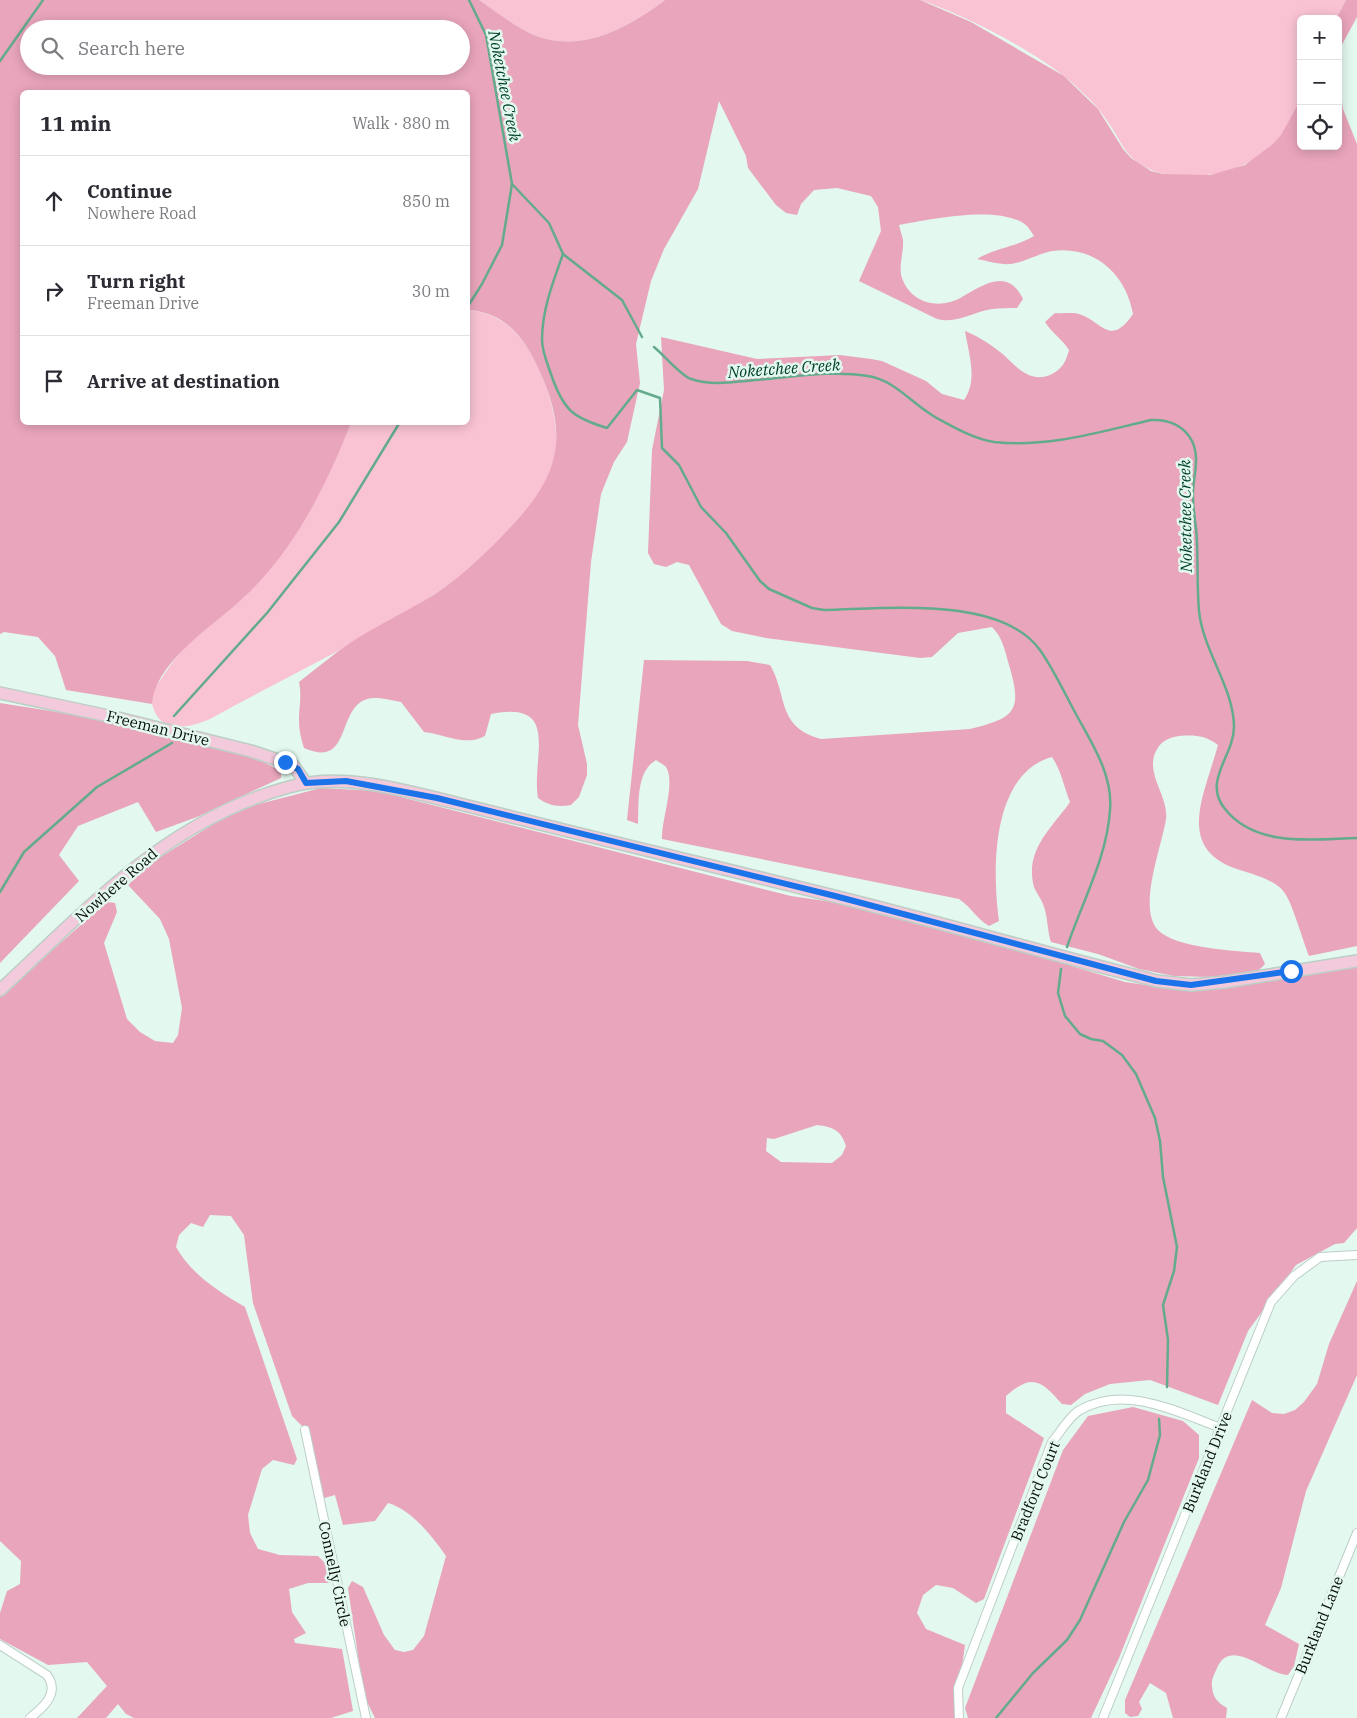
<!DOCTYPE html>
<meta charset="utf-8">
<style>
:root{--surface:#fff;--page:#f2f2f3;--text:#2b2b33;--muted:#7c7c81;--line:#e1e1e2}
body{margin:0;font-family:"IBM Plex Serif",serif;background:var(--page);color:var(--text)}
.controls{position:absolute;right:15px;top:15px;display:grid;overflow:hidden;border-radius:8px;box-shadow:0 2px 12px #0003}
.controls button{width:45px;height:45px;display:grid;place-items:center;padding:0;border:0;border-bottom:1px solid var(--line);background:var(--surface);color:var(--text);font:25px sans-serif}
.stop{position:absolute;width:15px;height:15px;margin:-11px;border:4px solid #1a73e8;border-radius:50%;background:#fff}
.stop.end{background:#1a73e8;border-color:#fff;box-shadow:0 1px 5px #0008}
.list{margin:0;padding:0;list-style:none}
h2{display:flex;justify-content:space-between;align-items:center;height:65px;margin:0;padding:0 20px;font-size:21px}
h2 small{font-size:16px;font-weight:400;color:var(--muted)}
.list li{display:grid;grid-template-columns:32px 1fr auto;gap:15px;align-items:center;box-sizing:border-box;height:90px;padding:0 20px;border-top:1px solid var(--line)}
.list b{display:block;font-size:19px;white-space:nowrap}
.list p{margin:0;font-size:16px;white-space:nowrap;color:var(--muted)}
.list em{font-size:16px;font-style:normal;color:var(--muted)}
.icon{flex:none;width:28px;height:28px;fill:none;stroke:currentColor;stroke-width:2;stroke-linecap:round;stroke-linejoin:round}
.map{position:relative;flex:none;width:1357px;height:1718px;overflow:hidden}
.search{position:absolute;background:var(--surface);box-shadow:0 2px 12px #0003;left:20px;top:20px;width:450px;height:55px;display:flex;align-items:center;gap:12px;box-sizing:border-box;padding:0 18px;border-radius:28px;color:var(--muted);font-size:19px}
.panel{position:absolute;background:var(--surface);box-shadow:0 2px 12px #0003;left:20px;top:90px;width:450px;height:335px;border-radius:8px}
.map>svg:first-child{display:block}
.green{fill:#f9c3d4}
.forest{fill:#e9a5bb;fill-rule:evenodd}
.lines{fill:none;stroke-linecap:round;stroke-linejoin:round}
.stream{stroke:#63ab8c;stroke-width:2.5}
.street-casing{stroke:#bccfc6;stroke-width:10}
.secondary-casing{stroke:#bccfc6;stroke-width:14}
.street{stroke:#fff;stroke-width:8}
.secondary{stroke:#f2cadb;stroke-width:11}
.route{stroke:#1a73e8;stroke-width:6}
.labels{text-anchor:middle;dominant-baseline:central;stroke-width:5;stroke-linejoin:round;paint-order:stroke}
.street-label{font-size:15px;fill:#070d0a;stroke:#e3f8ee}
.water-label{font-size:16px;font-style:italic;fill:#00402c;stroke:#e3f8ee}
</style>
<div class="map">
<svg width="1357" height="1718" viewBox="0 0 1357 1718">
<rect width="100%" height="100%" fill="#e3f8ee"/>
<g class="green">
<path d="M479 0H665C628 28 581 54 534 35 515 27 497 12 479 0Z"/>
<path d="M920 0H1346L1336 19H1301C1301 36 1304 88 1300 102 1283 150 1242 175 1193 176 1175 176 1157 175 1142 165 1126 156 1121 142 1112 128 1104 115 1094 103 1083 93 1050 58 966 15 920 0Z"/>
<path d="M468 310C507 313 528 342 542 376 553 404 562 438 552 468 543 494 525 513 506 532 489 550 471 569 451 583 377 635 289 675 210 719 192 727 163 734 154 710 152 705 150 697 153 692 155 686 160 681 163 676 173 661 184 647 197 635 216 619 236 606 252 588 297 539 326 484 351 423L468 422Z"/>
</g>
<g class="forest">
<path d="M0 0H479C497 12 515 27 534 35 581 54 628 28 665 0H920L927 3 971 22 1064 76 1098 109 1123 149 1131 158 1151 171 1163 174 1210 175 1245 165 1273 144 1281 135 1301 99V146H1338V72L1343 109 1357 144V946L1309 956C1303 941 1292 902 1284 892 1276 881 1256 875 1243 871 1173 851 1204 797 1218 745 1204 735 1195 735 1179 736 1171 737 1164 740 1159 746 1141 771 1169 794 1166 819 1162 846 1137 908 1158 930 1175 948 1236 951 1260 953L1265 964 1257 972 1210 977 1174 976 1139 969 1098 954 1051 942C1047 930 1048 916 1043 904 1041 898 1036 893 1034 887 1024 850 1052 828 1070 802 1064 787 1061 770 1052 757 991 774 992 870 999 921L989 926C977 919 971 907 959 899L662 839C661 820 676 783 666 767 664 765 659 762 656 760 636 772 639 802 638 824L627 820 644 660 747 661 770 665C788 695 776 727 821 739L970 729C1015 718 1023 711 1009 665 1005 651 1003 638 992 627L958 633 932 657 920 658 766 638 732 631 721 624 689 565 677 562 666 567 654 564 648 553 652 450 664 390 661 337 757 359 840 355 871 359 882 361 926 381 942 394 964 400C978 380 969 355 965 331 980 337 993 346 1005 356 1018 369 1032 384 1052 374 1063 368 1066 361 1069 350 1062 339 1052 333 1045 322L1055 313C1062 314 1072 312 1079 314 1102 321 1110 348 1133 314 1126 274 1094 245 1052 251 1037 254 1025 262 1011 264 1000 265 988 261 977 259 997 247 1016 247 1034 236 1032 233 1029 228 1027 226 1002 204 930 219 899 225 900 230 902 235 903 240 904 252 898 267 902 278 911 304 940 310 962 297 983 285 1008 267 1023 299L1017 308C1009 308 1000 308 992 309 972 312 958 324 937 319L859 281 881 231 878 207 871 196 837 188 814 190 801 204 797 215 786 213 776 205 748 168 746 156 719 101 698 189 664 249 651 281 636 344 640 383 627 442 614 462 601 494 591 562 578 725 587 764V775L579 797 571 805C558 807 549 806 538 798 531 757 562 700 491 714L485 736C464 747 445 734 424 732L401 702C391 700 377 696 367 699 336 709 352 769 304 748 301 739 299 730 299 721 299 705 302 697 299 682 316 669 332 655 350 643 376 626 405 612 432 596 458 579 480 559 501 537 554 484 573 445 540 372 526 340 506 312 468 310V92H22V422L351 423C324 491 290 559 233 607 206 630 154 666 152 704L66 690 55 656 38 637 4 632 0 634ZM29 29H461V66H29Z"/>
<polygon points="1346,0 1357,0 1357,17 1338,52 1338,19 1336,19"/>
<polygon points="0,703 89,717 240,750 281,771 281,778 197,817 156,832 138,802 78,826 59,855 79,881 0,963"/>
<path d="M321 788 377 791 791 896 832 902 995 943 1125 982 1188 991 1350 964 1357 965V1228L1344 1243 1335 1244 1296 1265 1248 1331 1218 1405 1150 1380 1110 1384 1085 1394 1071 1405 1062 1404C1041 1380 1032 1373 1006 1396V1413L1044 1438 984 1599 976 1603 953 1588 936 1585 923 1595 917 1613 926 1629 965 1645 955 1718H375L364 1696 348 1588 352 1581 363 1587 384 1635 395 1650 404 1652 413 1650 424 1636 446 1556C432 1536 412 1510 388 1503L375 1521 343 1525 335 1495 321 1499 309 1433 292 1416 253 1303 244 1235 231 1216 210 1215 203 1227 191 1223 179 1235 176 1247C191 1274 219 1292 245 1307L297 1459 294 1465 273 1460 262 1469 248 1515 250 1533 258 1549 280 1555 318 1556 333 1571 329 1583H308L289 1589 292 1612 306 1633 294 1639 295 1643 342 1649 353 1711 331 1718H134L126 1714 118 1704 106 1718H77L107 1686 87 1662 48 1665 0 1639V1613L7 1591 20 1584 21 1561 0 1541V996L107 902 115 903 117 912 104 943 127 1019 140 1032 155 1041 173 1043 178 1035 182 1008 169 939 160 919 128 885 151 863 236 810ZM817 1125C833 1127 841 1130 846 1146L842 1155 832 1163 781 1162 766 1151 767 1138 774 1139Z"/>
<path d="M1357 1281V1375L1306 1491 1281 1588 1265 1625 1299 1644 1294 1666 1288 1675C1265 1674 1231 1636 1217 1668 1214 1675 1211 1680 1212 1687 1213 1698 1218 1703 1227 1708L1226 1718H1173L1166 1693 1150 1683 1139 1702 1142 1709 1138 1716 1130 1717 1125 1713V1700L1252 1400 1272 1413 1284 1414 1295 1410 1304 1402 1317 1384 1329 1344Z"/>
<polygon points="1133,1407 1183,1421 1199,1435 1199,1458 1119,1658 1091,1718 968,1718 965,1708 1063,1450 1088,1416"/>
</g>
<g class="lines">
<g class="stream">
<polyline points="469,0 486,35 512,184 549,223 563,254 622,300 642,337"/>
<polyline points="0,61 43,0"/>
<path d="M563 254C553 282 542 310 542 340 542 352 548 365 552 377 564 411 574 418 607 428L637 390 660 398 662 448 679 465 701 507 726 533 760 581 769 589 812 608 824 610C884 609 1000 595 1040 650 1054 670 1065 694 1077 716 1093 745 1113 776 1110 810 1107 858 1082 902 1067 947"/>
<polyline points="468,306 482,284 502,245 512,184"/>
<path d="M654 347C665 356 680 375 691 379 712 386 734 382 755 380 793 377 830 370 868 376 895 380 912 404 935 417 953 427 974 439 994 442 1048 448 1099 432 1151 420 1167 419 1184 425 1192 441 1201 460 1192 478 1193 497 1193 513 1197 528 1197 543 1198 566 1197 588 1199 611 1203 651 1234 688 1234 727 1234 756 1202 781 1225 809 1256 848 1313 839 1357 838"/>
<polyline points="174,716 267,613 339,522 400,422"/>
<polyline points="0,892 24,852 97,787 172,743"/>
<polyline points="1061,969 1058,993 1065,1016 1080,1034 1091,1039 1103,1041 1122,1055 1136,1074 1155,1118 1160,1141 1163,1177 1177,1247 1174,1271 1163,1305 1168,1340 1167,1387"/>
<polyline points="996,1718 1033,1673 1067,1640 1080,1620 1124,1522 1148,1480 1160,1435 1159,1419"/>
</g>
<g class="street-casing">
<g id="street">
<polyline points="305,1430 366,1718"/>
<path d="M0 1645 47 1675C60 1693 44 1707 30 1718"/>
<path d="M959 1718 958 1688 1052 1442C1060 1433 1069 1416 1080 1410 1125 1384 1177 1412 1221 1428"/>
<polyline points="1103,1718 1271,1302 1294,1276 1320,1257 1357,1255"/>
<polyline points="1281,1718 1357,1533"/>
</g>
</g>
<g class="secondary-casing">
<g id="secondary">
<polyline points="0,693 118,718 251,751 293,765 306,783"/>
<path d="M0 990C89 908 167 820 289 787 345 772 402 790 456 803 495 813 533 822 572 832 678 858 784 883 889 910 978 933 1067 959 1157 981L1191 985 1225 982 1357 961"/>
</g>
</g>
<use href="#street" class="street"/>
<use href="#secondary" class="secondary"/>
</g>
<g class="lines">
<polyline class="route" points="285,762 298,769 306,783 346,781 437,798 835,896 1156,981 1191,985 1291,971"/>
</g>
<g class="labels">
<g class="street-label">
<text transform="translate(158 728) rotate(14)">Freeman Drive</text>
<text transform="translate(116 885) rotate(-41)">Nowhere Road</text>
<text transform="translate(1207 1462) rotate(-68)">Burkland Drive</text>
<text transform="translate(1035 1491) rotate(-68)">Bradford Court</text>
<text transform="translate(335 1574) rotate(78)">Connelly Circle</text>
<text transform="translate(1319 1625) rotate(-68)">Burkland Lane</text>
</g>
<g class="water-label">
<text transform="translate(505 86) rotate(79)">Noketchee Creek</text>
<text transform="translate(784 368) rotate(-4)">Noketchee Creek</text>
<text transform="translate(1185 516) rotate(-91)">Noketchee Creek</text>
</g>
</g>
</svg>
<div class="controls">
<button>+</button>
<button>−</button>
<button><svg class="icon" aria-label="locate" viewBox="0 0 24 24"><circle cx="12" cy="12" r="6"/><path d="M12 2v4M12 18v4M2 12h4M18 12h4"/></svg></button>
</div>
<div class="stop" style="left:1291px;top:971px"></div>
<div class="stop end" style="left:285px;top:762px"></div>
<div class="search"><svg class="icon" aria-label="search" viewBox="0 0 24 24"><circle cx="10" cy="10" r="6"/><path d="M15 15l6 6"/></svg>Search here</div>
<section class="panel">
<h2>11 min<small>Walk · 880 m</small></h2>
<ul class="list">
<li><svg class="icon" aria-label="ahead" viewBox="0 0 24 24"><path d="M12 20V5M6 11l6-6 6 6"/></svg><div><b>Continue</b><p>Nowhere Road</p></div><em>850 m</em></li>
<li><svg class="icon" aria-label="right" viewBox="0 0 24 24"><path d="M7 20v-9h11M14 6l5 5-5 5"/></svg><div><b>Turn right</b><p>Freeman Drive</p></div><em>30 m</em></li>
<li><svg class="icon" aria-label="arrive" viewBox="0 0 24 24"><path d="M6 21V4h12l-3 4 3 4H6"/></svg><div><b>Arrive at destination</b></div></li>
</ul>
</section>
</div>
